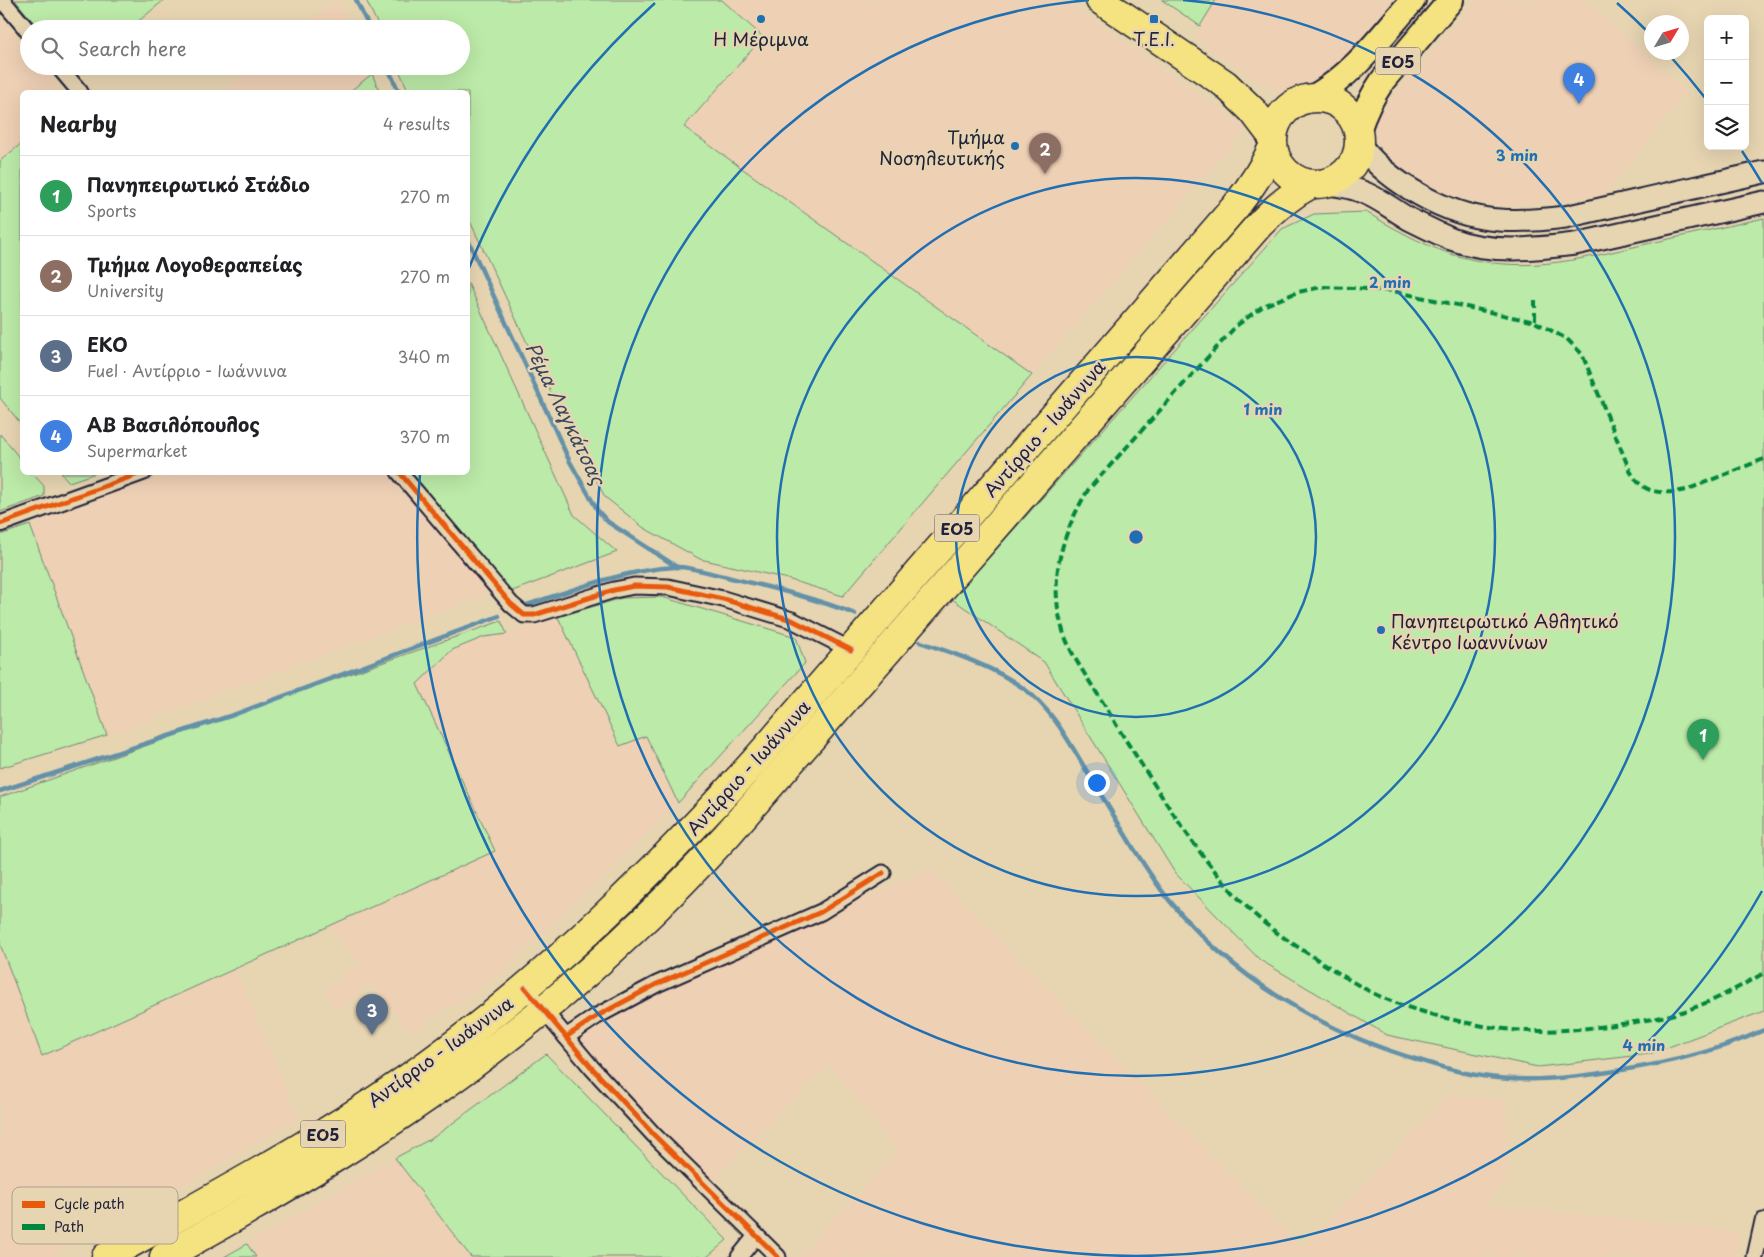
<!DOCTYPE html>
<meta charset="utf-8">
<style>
:root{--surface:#fff;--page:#f2f2f2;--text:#202124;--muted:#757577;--line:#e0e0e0;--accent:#1f6fb2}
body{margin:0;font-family:"Playpen Sans",sans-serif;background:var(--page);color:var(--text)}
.controls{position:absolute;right:15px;top:15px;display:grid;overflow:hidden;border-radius:8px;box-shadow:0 5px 20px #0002}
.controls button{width:45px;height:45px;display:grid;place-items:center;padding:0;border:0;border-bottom:1px solid var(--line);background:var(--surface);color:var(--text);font:25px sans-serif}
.compass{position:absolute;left:1644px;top:15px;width:45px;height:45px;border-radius:50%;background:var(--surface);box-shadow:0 5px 20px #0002;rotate:52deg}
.you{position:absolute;left:1096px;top:782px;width:18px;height:18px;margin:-12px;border:4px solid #fff;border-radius:50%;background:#1a73e8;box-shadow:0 0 0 8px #1a73e833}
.badge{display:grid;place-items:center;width:32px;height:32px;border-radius:50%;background:var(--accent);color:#fff;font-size:16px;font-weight:700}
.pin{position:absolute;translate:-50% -41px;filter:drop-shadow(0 1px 2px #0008)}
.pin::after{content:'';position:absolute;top:26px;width:18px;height:15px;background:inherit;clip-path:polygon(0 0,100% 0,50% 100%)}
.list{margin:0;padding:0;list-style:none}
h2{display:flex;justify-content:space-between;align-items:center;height:65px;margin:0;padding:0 20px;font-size:21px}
h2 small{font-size:16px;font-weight:400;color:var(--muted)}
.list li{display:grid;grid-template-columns:32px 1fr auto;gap:15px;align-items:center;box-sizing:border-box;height:80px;padding:0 20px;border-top:1px solid var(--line)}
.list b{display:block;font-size:19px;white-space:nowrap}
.list p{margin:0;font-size:16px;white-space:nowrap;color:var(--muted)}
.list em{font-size:16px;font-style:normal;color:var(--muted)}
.icon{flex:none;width:28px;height:28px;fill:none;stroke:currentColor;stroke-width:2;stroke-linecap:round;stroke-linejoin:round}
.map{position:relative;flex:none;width:1764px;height:1257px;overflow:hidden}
.search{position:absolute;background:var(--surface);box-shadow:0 5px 20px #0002;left:20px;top:20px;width:450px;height:55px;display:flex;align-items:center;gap:12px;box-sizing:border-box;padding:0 18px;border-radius:28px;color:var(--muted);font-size:19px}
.panel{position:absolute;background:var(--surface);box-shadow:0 5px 20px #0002;left:20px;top:90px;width:450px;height:385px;border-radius:8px}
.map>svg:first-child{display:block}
.built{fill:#eed0b5}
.green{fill:#bceaa8;stroke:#6f8672}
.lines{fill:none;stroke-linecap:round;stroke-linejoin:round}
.stream{stroke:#6491a8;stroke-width:4.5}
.street-casing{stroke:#22223b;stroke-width:19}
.secondary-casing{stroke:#22223b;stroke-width:25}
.primary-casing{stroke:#22223b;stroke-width:28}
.highway-casing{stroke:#22223b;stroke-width:31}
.street{stroke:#e7d5b2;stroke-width:15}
.secondary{stroke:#e7d5b2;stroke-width:21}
.primary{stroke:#f5e382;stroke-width:24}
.highway{stroke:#f5e382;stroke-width:28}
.quiet{stroke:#00873e;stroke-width:4;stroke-dasharray:8 4;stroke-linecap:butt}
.cycleway-casing{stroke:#e7d5b2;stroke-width:8}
.cycleway{stroke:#e8590c;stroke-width:5}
.ring{fill:none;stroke:#1f6fb2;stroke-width:2.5}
.poi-dot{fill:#1f6fb2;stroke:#e7d5b2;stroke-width:2}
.labels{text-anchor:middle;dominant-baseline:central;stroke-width:5;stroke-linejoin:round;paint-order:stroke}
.shield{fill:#e7d5b2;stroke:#5d585f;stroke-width:1}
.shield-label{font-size:16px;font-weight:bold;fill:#22223b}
.poi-label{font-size:18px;fill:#22223b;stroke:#e7d5b2}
.street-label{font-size:18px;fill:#22223b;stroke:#e7d5b2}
.water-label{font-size:19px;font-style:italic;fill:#38475f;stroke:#e7d5b2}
.key{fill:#e7d5b2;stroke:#ac9f8e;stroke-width:1}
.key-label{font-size:14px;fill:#22223b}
.centre{fill:#1f6fb2;stroke:#e7d5b2;stroke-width:2.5}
.ring-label{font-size:15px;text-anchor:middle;font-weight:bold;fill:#1f6fb2;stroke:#e7d5b2;stroke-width:5;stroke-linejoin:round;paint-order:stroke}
</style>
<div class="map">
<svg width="1764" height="1257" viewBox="0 0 1764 1257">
<rect width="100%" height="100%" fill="#e7d5b2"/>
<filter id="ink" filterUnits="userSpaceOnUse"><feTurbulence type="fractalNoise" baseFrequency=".02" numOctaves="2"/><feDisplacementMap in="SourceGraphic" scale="10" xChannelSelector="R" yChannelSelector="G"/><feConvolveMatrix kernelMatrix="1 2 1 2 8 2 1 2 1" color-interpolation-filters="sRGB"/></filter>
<g filter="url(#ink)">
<g class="built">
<polygon points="334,0 338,0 351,29 299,29"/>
<polygon points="722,0 1064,0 1247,128 1032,375 684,127 763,37"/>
<polygon points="1216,0 1393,0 1317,89 1296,96 1276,92 1194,38"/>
<polygon points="1476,0 1585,0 1687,92 1606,194 1568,200 1495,206 1471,202 1438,191 1411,175 1389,156 1374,139 1370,132 1370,123"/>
<polygon points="2,20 29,51 29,66 41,66 63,92 22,92 22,143 0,161 0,21"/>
<polygon points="254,66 368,66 372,74 349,92 223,92"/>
<polygon points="168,473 387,473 490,593 107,735 30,525"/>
<polygon points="558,617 620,746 646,736 678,803 636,846 496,977 410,1033 373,983 336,1010 323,991 359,964 330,926 495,850 416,684 452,650 484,637 507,634"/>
<polygon points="930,869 1302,1248 1448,1096 1506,1101 1507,1180 1485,1204 1739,1232 1737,1257 798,1257 899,1151 828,1064 713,1181 574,1038 621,1008"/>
<polygon points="0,944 42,1056 235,969 299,1118 189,1181 51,1257 0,1257"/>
<polygon points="395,1158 471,1257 256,1257 247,1244"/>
</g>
<g class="green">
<polygon points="15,0 164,0 129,29 39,29"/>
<polygon points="366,0 722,0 763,37 684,127 1032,375 843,596 784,578 700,559 644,528 605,497 544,379 468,217 468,92 409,92 397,66 461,66 461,29 380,29"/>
<polygon points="1162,0 1216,0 1200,26"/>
<polygon points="372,74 380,92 349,92"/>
<polygon points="22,143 22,425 0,398 0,161"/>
<path d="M1366 212C1393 228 1421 244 1451 254 1520 275 1574 261 1642 245 1683 236 1723 227 1764 218V1011L1650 1054 1538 1067 1387 1035 1260 960 1175 873 1044 662 952 599 1282 229 1314 214Z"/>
<polygon points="468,283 574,515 617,552 507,593 406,473 468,472"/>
<polygon points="0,434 22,461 22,472 32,473 44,486 44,496 0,512"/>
<polygon points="61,473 96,473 69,482"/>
<polygon points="30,525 107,735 0,768 0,535"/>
<polygon points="662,597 796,637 805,663 678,803 646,736 620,746 558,617 622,598"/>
<polygon points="501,621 507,634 484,637 452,650 417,684 495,851 42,1056 0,944 0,797"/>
<polygon points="546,1054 727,1240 707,1257 471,1257 395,1158 434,1137"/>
<polygon points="247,1244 256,1257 224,1257"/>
</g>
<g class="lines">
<g class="stream">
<polyline points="356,0 370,29"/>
<polyline points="387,66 399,92"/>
<polyline points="468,240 569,460 598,511 608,522 677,567"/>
<path d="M521 607C570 591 623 570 675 567 690 566 708 573 723 576 768 587 812 597 855 614"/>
<path d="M920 642C955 654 992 666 1023 688 1050 707 1067 738 1083 765 1100 793 1117 821 1134 849 1145 866 1156 884 1169 900 1234 979 1324 1033 1422 1061 1441 1067 1462 1073 1482 1076 1520 1082 1557 1079 1595 1074 1655 1066 1709 1055 1764 1030"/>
<polyline points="0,791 233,715 499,616"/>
</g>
<g class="street-casing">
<g id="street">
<polyline points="2,0 29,32"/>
<polyline points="58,66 80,92"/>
<polyline points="399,472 511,604 524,615 534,615 614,590 634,586 668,587 723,599 792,620 851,650"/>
<polyline points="0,524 144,472"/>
<polyline points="525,988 592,1068 654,1135 778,1257"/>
<polyline points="566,1037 597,1016 657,984 821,912 883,873"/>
<polyline points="739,1257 756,1236"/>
<polyline points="1755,1257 1763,1221"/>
</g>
</g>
<g class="secondary-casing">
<g id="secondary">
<path d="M1359 143C1373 163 1389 176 1410 189 1464 222 1503 225 1565 217L1764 172"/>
<path d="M1322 183C1335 185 1348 186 1360 191 1378 197 1393 210 1409 219 1423 226 1437 233 1451 239 1490 254 1535 249 1575 244L1764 202"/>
</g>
</g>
<g class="primary-casing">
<g id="primary">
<path d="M1314 97C1355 73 1382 35 1413 0"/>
<path d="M1358 131C1364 112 1372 96 1383 80L1451 0"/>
</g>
</g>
<g class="highway-casing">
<g id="highway">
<polyline points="1100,0 1225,84 1253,111 1272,136"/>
<circle cx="1316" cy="141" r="43"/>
<path d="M106 1257C221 1193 339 1131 444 1052 558 967 659 867 754 762L1236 206C1251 187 1263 169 1273 147"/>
<path d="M164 1257C282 1192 399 1123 505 1040 585 979 659 909 727 835L1258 226C1274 209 1290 195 1311 184"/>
</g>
</g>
<use href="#street" class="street"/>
<use href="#secondary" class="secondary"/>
<use href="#primary" class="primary"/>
<use href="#highway" class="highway"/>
<g class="quiet">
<polyline points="1535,300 1535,322"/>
<path d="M1764 459 1686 490C1672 493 1652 495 1640 484 1636 481 1633 475 1630 471L1582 354 1567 339 1535 322 1393 291 1354 288 1322 287 1298 292 1263 306 1236 326 1088 490C1061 535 1047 582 1064 634 1072 657 1087 677 1100 698 1111 715 1121 734 1133 751 1168 806 1201 861 1247 907 1267 928 1293 944 1318 960 1340 974 1362 989 1386 999 1424 1015 1492 1031 1534 1031 1563 1031 1593 1028 1622 1024 1650 1020 1678 1015 1703 1004 1724 996 1744 984 1764 973"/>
</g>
<g class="cycleway-casing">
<g id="cycleway">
<polyline points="399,472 511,604 524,615 534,615 614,590 634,586 668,587 723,599 792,620 851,650"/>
<polyline points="0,524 144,472"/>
<polyline points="525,988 592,1068 654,1135 778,1257"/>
<polyline points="566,1037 597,1016 657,984 821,912 883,873"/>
</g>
</g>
<use href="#cycleway" class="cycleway"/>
</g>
</g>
<g class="ring">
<circle cx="1136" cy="537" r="180"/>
<circle cx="1136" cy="537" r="359"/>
<path d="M1183 0A539 539 0 1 1 1089 0"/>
<path d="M1762 891A719 719 0 0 1 420 474M469 268A719 719 0 0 1 655 3M1617 3A719 719 0 0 1 1649 33M1670 56A719 719 0 0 1 1706 99M1742 151A719 719 0 0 1 1762 183"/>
</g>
<g class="poi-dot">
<circle cx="761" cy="19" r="5"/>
<rect x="1149" y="14" width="10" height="10" rx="2.5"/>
<circle cx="1015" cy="146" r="5"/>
<circle cx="1381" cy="630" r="5"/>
</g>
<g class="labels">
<g class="shield">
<rect x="1375.5" y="47.5" width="45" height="27" rx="4"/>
<rect x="934.5" y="514.5" width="45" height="27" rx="4"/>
<rect x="300.5" y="1120.5" width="45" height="27" rx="4"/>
</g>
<g class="shield-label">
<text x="1398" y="61">ΕΟ5</text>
<text x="957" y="528">ΕΟ5</text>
<text x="323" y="1134">ΕΟ5</text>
</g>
<g class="poi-label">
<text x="761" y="38">Η Μέριμνα</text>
<text x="1154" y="38">Τ.Ε.Ι.</text>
<text x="1005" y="136" text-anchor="end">Τμήμα<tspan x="1005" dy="21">Νοσηλευτικής</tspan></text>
<text x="1391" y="620" text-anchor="start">Πανηπειρωτικό Αθλητικό<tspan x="1391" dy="21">Κέντρο Ιωαννίνων</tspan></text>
</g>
<g class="street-label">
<text transform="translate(1044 428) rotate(-49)">Αντίρριο - Ιωάννινα</text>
<text transform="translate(748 767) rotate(-48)">Αντίρριο - Ιωάννινα</text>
<text transform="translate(440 1051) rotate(-36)">Αντίρριο - Ιωάννινα</text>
</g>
<g class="water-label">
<text transform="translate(566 413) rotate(64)">Ρέμα Λαγκάτσας</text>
</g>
</g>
<rect x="12" y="1187" width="166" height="57" rx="8" class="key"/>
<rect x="22" y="1201" width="23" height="7" fill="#e8590c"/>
<rect x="22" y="1224" width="23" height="6" fill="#00873e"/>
<g class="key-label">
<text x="54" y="1209">Cycle path</text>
<text x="54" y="1232">Path</text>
</g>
<circle cx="1136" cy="537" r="8" class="centre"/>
<g class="ring-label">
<text x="1517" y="161">3 min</text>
<text x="1390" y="288">2 min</text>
<text x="1263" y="415">1 min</text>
<text x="1644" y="1051">4 min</text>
</g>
</svg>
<div class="controls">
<button>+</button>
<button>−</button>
<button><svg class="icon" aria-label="layers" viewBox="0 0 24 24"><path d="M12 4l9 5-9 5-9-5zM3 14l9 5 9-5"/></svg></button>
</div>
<svg class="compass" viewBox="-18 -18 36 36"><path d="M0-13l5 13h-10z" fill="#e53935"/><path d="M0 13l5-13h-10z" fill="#757577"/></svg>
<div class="you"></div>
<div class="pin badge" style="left:1703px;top:760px;background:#2e9e5b">1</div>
<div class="pin badge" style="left:1045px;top:174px;background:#8d6e63">2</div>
<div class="pin badge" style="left:372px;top:1035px;background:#5c6f8a">3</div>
<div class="pin badge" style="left:1579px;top:104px;background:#3f7fe0">4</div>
<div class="search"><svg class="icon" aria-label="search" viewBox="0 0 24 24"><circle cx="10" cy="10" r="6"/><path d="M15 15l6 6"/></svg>Search here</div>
<section class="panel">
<h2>Nearby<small>4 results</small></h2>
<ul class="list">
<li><span class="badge" style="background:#2e9e5b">1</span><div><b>Πανηπειρωτικό Στάδιο</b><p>Sports</p></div><em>270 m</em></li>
<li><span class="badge" style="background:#8d6e63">2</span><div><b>Τμήμα Λογοθεραπείας</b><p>University</p></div><em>270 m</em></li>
<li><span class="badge" style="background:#5c6f8a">3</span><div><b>EKO</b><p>Fuel · Αντίρριο - Ιωάννινα</p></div><em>340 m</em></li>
<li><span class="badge" style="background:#3f7fe0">4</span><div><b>ΑΒ Βασιλόπουλος</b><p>Supermarket</p></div><em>370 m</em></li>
</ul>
</section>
</div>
